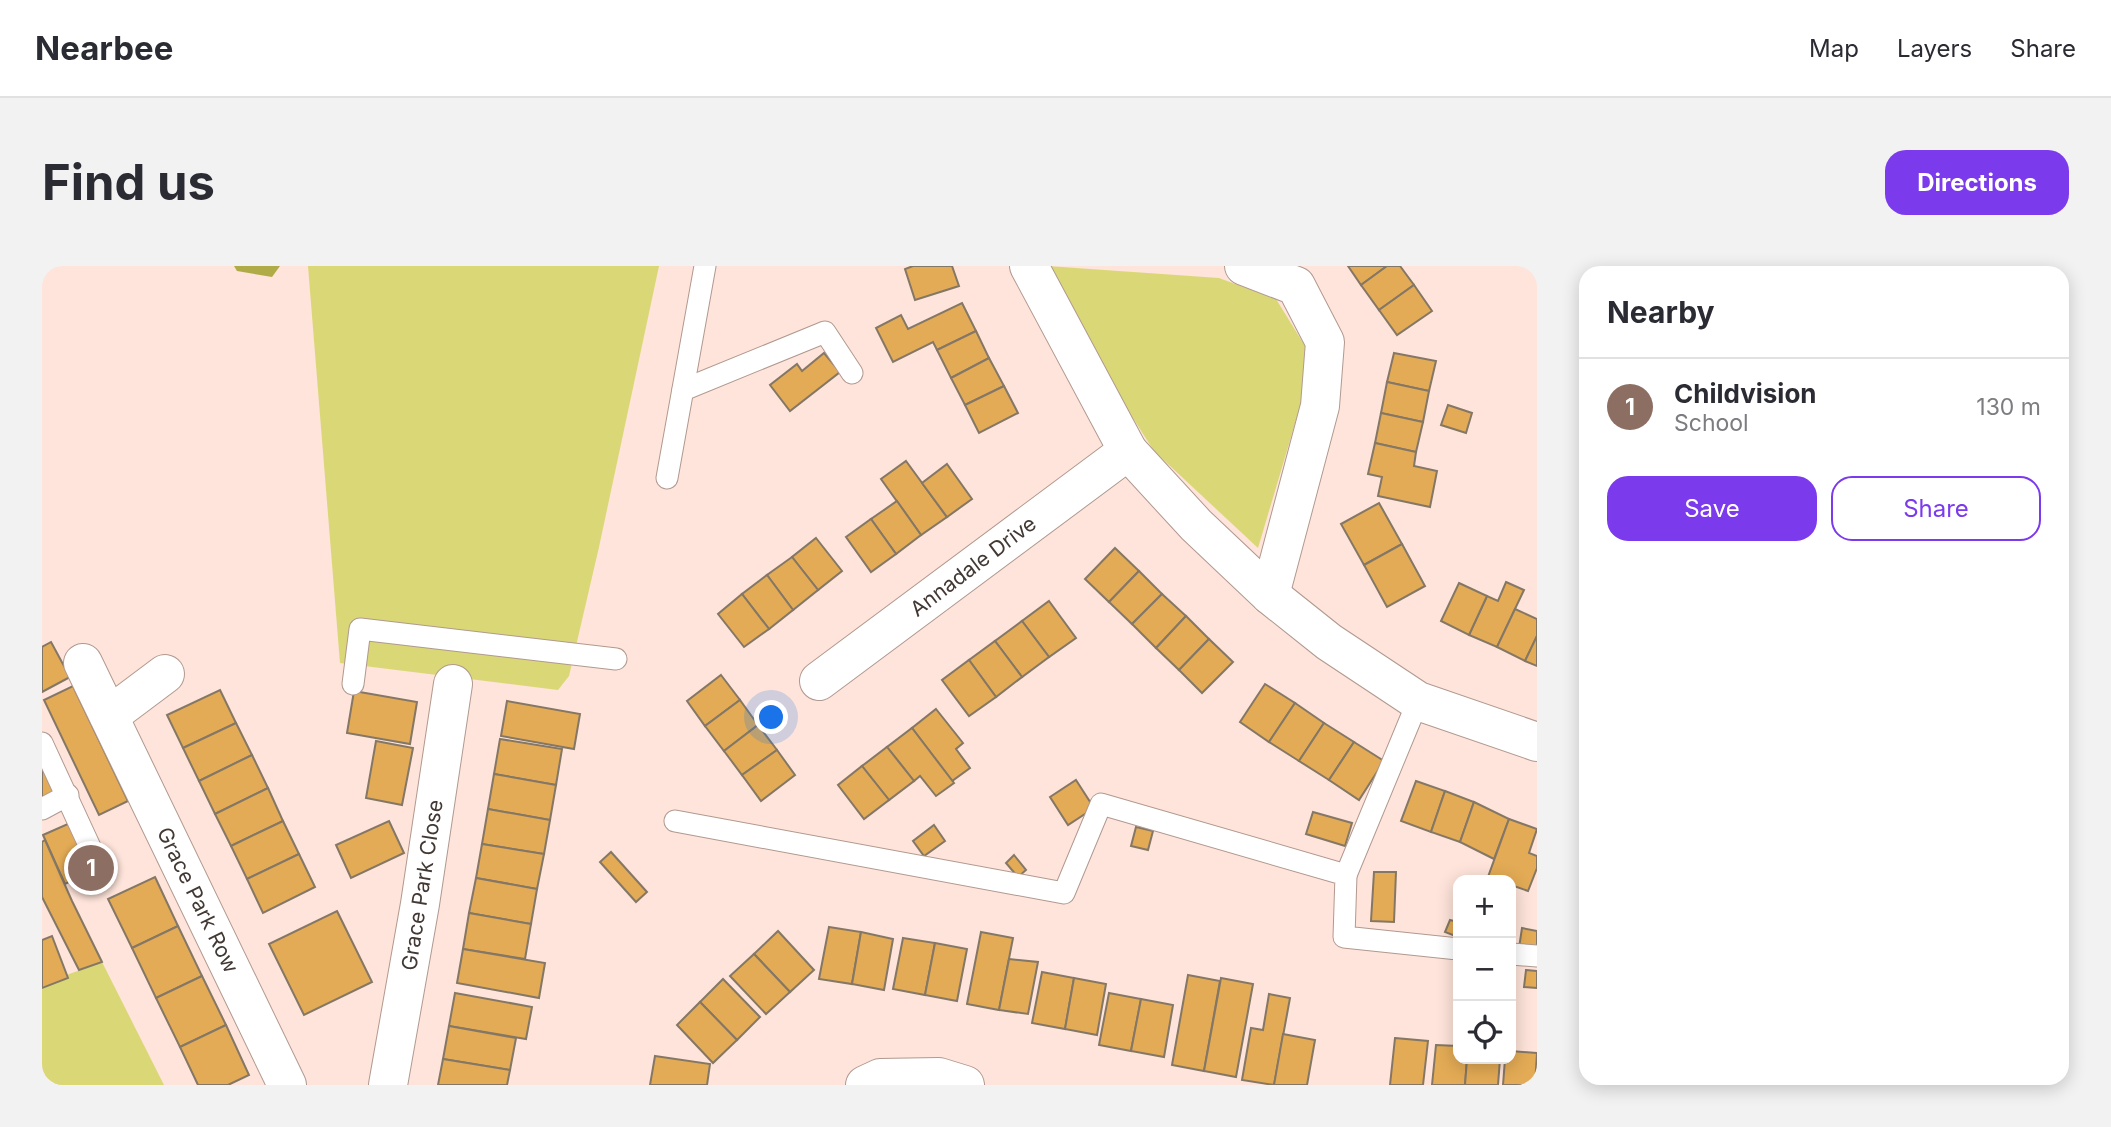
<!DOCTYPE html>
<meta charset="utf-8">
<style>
:root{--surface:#fff;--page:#f2f2f3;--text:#2b2b33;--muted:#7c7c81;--line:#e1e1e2;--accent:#7c3aed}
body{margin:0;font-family:Inter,sans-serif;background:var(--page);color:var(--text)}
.controls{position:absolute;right:21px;bottom:21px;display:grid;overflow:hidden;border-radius:14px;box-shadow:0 4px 18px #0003}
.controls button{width:63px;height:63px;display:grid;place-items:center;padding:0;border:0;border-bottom:2px solid var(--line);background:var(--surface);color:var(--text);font:35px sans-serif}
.you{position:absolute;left:730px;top:452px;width:24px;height:24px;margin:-18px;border:5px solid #fff;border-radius:50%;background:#1a73e8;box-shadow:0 0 0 10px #1a73e833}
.badge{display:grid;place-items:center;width:46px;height:46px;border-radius:50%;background:var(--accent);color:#fff;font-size:23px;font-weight:700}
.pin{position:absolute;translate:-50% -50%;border:4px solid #fff;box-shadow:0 2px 7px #0006}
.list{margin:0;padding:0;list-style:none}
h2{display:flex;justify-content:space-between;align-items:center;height:91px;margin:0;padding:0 28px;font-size:30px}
h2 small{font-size:23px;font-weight:400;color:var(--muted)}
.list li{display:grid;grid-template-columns:46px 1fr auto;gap:21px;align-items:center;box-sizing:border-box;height:98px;padding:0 28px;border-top:2px solid var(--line)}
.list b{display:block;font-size:26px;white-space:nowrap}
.list p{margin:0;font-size:23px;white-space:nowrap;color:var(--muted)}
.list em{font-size:23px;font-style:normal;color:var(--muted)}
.actions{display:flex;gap:14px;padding:21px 28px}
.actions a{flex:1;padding:16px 0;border:2px solid var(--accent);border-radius:21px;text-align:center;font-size:24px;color:var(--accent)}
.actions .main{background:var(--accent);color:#fff}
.icon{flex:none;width:38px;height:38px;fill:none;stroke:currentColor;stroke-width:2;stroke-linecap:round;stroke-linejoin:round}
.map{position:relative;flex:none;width:1495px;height:819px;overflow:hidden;border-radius:21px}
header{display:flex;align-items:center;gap:42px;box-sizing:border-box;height:98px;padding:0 35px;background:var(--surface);border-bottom:2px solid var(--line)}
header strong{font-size:33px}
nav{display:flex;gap:38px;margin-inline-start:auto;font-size:24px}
.intro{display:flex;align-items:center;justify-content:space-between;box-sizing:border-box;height:168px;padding:0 42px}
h1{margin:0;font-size:49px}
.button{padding:18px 32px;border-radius:21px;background:var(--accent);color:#fff;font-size:24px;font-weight:700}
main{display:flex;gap:42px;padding:0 42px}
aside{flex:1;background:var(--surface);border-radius:21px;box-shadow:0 4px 18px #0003}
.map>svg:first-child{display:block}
.green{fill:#dad777}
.forest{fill:#afac47}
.building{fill:#e3ab55;stroke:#857765;stroke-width:2}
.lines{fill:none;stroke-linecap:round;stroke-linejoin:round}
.lane-casing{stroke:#b1998f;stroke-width:23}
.street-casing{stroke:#b1998f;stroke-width:40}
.lane{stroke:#fff;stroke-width:21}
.street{stroke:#fff;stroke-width:38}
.labels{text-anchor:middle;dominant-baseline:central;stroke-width:7;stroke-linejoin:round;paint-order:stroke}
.street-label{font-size:21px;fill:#423834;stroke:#fff}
</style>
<header>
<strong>Nearbee</strong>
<nav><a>Map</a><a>Layers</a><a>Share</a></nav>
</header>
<div class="intro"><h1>Find us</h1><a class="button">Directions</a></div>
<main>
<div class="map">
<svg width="1495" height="819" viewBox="0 0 1495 819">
<rect width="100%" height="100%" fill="#fee4da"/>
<g class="green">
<polygon points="266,0 617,0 557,281 527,410 516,424 298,397"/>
<polygon points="1005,0 1177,12 1234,33 1263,80 1260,134 1216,282 1112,185 1064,110"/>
<polygon points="60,696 122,819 0,819 0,718"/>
</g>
<polygon class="forest" points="192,0 238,0 230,11 195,5"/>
<g class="building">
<polygon points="871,0 910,0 917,20 873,34 863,3"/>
<polygon points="1306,0 1345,0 1319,19"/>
<polygon points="1345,0 1358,0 1372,19 1337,44 1319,19"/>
<polygon points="1372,19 1390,45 1355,69 1337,44"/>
<polygon points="920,37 934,65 895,84 891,76 851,96 834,62 859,49 866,63"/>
<polygon points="934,65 947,92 909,112 895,84"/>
<polygon points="782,87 798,106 748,145 728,119 755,98 760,105"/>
<polygon points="1352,87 1394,95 1387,125 1345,116"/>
<polygon points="947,92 962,120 923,139 909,112"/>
<polygon points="1345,116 1387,125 1381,156 1339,147"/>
<polygon points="962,120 976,147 937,167 923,139"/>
<polygon points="1406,139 1430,147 1424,167 1399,159"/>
<polygon points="1339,147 1381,156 1374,186 1333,177"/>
<polygon points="1333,177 1374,186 1372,200 1395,205 1388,241 1336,230 1340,211 1326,208"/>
<polygon points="864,195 905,251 879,269 839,213"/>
<polygon points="905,198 930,233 905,251 880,217"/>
<polygon points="855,235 879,269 854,288 829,253"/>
<polygon points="1337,237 1360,278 1322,299 1299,258"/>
<polygon points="829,253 854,288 829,306 804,271"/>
<polygon points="774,272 800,305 776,324 750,291"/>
<polygon points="1360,278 1383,320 1345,341 1322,299"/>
<polygon points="1073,282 1097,305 1067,336 1043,313"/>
<polygon points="750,291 776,324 751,344 725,309"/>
<polygon points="1097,305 1120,328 1090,358 1067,336"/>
<polygon points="725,309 751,344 727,363 700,328"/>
<polygon points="1464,316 1482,324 1455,381 1427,369 1445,330 1456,335"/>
<polygon points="1417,317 1445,330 1427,369 1399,355"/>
<polygon points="700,328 727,363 702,381 676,348"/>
<polygon points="1120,328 1144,350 1114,382 1090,358"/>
<polygon points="1007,335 1034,372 1007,391 980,355"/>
<polygon points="1473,343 1495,353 1495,370 1483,395 1455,381"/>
<polygon points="1144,350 1167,373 1137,404 1114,382"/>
<polygon points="980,355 1007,391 980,411 953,375"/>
<polygon points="1495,370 1495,400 1483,395"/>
<polygon points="1167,373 1191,396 1160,427 1137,404"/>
<polygon points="953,375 980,411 954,431 927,394"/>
<polygon points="9,376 28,411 0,426 0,381"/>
<polygon points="927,394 954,431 927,450 900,414"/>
<polygon points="679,409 698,434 663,460 645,435"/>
<polygon points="1223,418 1253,437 1227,476 1198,456"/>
<polygon points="31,420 86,535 57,549 2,434"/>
<polygon points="178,424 194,457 141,482 125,449"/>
<polygon points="312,425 375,436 368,478 305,467"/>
<polygon points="698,434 716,459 682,485 663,460"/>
<polygon points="465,435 538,448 532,483 459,470"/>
<polygon points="1253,437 1282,457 1257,495 1227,476"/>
<polygon points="894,443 921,477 914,483 928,502 910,515 870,462"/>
<polygon points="194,457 210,489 157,515 141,482"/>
<polygon points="1282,457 1312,476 1287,514 1257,495"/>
<polygon points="716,459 735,484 700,509 682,485"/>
<polygon points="870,462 912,517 894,530 878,510 872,515 845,481"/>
<polygon points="458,473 520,483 514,519 452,508"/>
<polygon points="334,475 371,482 360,539 324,532"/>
<polygon points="1312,476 1342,495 1317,534 1287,514"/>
<polygon points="845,481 872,515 847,534 820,500"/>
<polygon points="735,484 753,509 719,535 700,509"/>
<polygon points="210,489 226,522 173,548 157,515"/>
<polygon points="0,494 18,528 0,537"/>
<polygon points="820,500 847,534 822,553 796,519"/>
<polygon points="452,508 514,519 508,554 446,543"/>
<polygon points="1034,514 1052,542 1026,559 1008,531"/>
<polygon points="1374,515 1403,525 1389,566 1359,555"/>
<polygon points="226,522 241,555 189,580 173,548"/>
<polygon points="1403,525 1432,536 1418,576 1389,566"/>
<polygon points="1432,536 1467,553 1452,593 1418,576"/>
<polygon points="446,543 508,554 502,588 440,578"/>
<polygon points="1271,546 1310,557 1303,580 1264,568"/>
<polygon points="1467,553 1495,563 1487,587 1495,590 1495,602 1486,625 1469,619 1469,614 1455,614 1446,611"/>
<polygon points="241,555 257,588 205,613 189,580"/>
<polygon points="347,555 362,587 309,612 294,579"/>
<polygon points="28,557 51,605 23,618 1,569"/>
<polygon points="892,559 903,575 882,590 871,575"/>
<polygon points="1094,561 1111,565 1106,584 1089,580"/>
<polygon points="3,574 30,635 60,696 37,704 0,631 0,576"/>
<polygon points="440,578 502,588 495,623 434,612"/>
<polygon points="569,586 605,626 594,636 558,596"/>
<polygon points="257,588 273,621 221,647 205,613"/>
<polygon points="972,589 984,604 976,611 964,597"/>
<polygon points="1332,606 1354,606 1352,656 1329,655"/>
<polygon points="113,611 136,660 90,682 66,633"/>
<polygon points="434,612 495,623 489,658 427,647"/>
<polygon points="295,645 330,716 262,749 227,678"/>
<polygon points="427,647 489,658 483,693 421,683"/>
<polygon points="1408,654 1416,656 1416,671 1403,666"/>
<polygon points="136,660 160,710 114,732 90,682"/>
<polygon points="787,661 819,666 810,718 777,713"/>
<polygon points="1480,662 1495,665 1495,685 1477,682"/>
<polygon points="736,665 772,704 748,726 712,688"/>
<polygon points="819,666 851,673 842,724 810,718"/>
<polygon points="939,666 971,672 957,744 925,738"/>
<polygon points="10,670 26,712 0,722 0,674"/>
<polygon points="861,672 893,677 883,729 851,723"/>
<polygon points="893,677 925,683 915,735 883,729"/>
<polygon points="421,683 503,697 497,732 415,717"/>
<polygon points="712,688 748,726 724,748 688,710"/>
<polygon points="967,693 996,696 986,748 957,744"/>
<polygon points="1484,704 1495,705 1495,722 1482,721"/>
<polygon points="1000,706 1032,712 1023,763 990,757"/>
<polygon points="1146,709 1178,715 1162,805 1130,799"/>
<polygon points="160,710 184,759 138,781 114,732"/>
<polygon points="1032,712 1064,718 1055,769 1023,763"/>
<polygon points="1179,712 1211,718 1194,811 1162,805"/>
<polygon points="681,713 718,751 695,774 658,736"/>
<polygon points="413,727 490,741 484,773 407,760"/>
<polygon points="1067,727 1099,733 1089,785 1057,779"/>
<polygon points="1227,728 1248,732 1232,819 1200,814 1209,762 1221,764"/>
<polygon points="1099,733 1131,739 1122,791 1089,785"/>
<polygon points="658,736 695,774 671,797 635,759"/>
<polygon points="184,759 207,809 186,819 156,819 138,781"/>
<polygon points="407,760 474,772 468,804 401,793"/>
<polygon points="1241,768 1273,774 1265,819 1232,819"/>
<polygon points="1353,772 1386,775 1381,819 1348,819"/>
<polygon points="1394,779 1416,780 1416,793 1425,793 1423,819 1390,819"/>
<polygon points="1469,785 1495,787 1493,819 1461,819 1463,793 1469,793"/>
<polygon points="613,790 668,798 665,819 608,819"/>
<polygon points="401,793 468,804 465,819 396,819"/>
<polygon points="1425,793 1458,793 1456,819 1423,819"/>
</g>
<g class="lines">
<g class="lane-casing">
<g id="lane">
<polyline points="641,124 783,66 810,107"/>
<polyline points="625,212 663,0"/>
<polyline points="311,418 318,363 574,393"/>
<polyline points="0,477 54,594"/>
<polyline points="0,543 26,529"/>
<polyline points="633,555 1022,627 1059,538 1304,609 1302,671 1416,683"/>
<polyline points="1304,609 1376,435"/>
<polyline points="1469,688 1495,690"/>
</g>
</g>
<g class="street-casing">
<g id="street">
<polyline points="987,0 1086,185 1154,259 1228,329 1287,376 1376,435 1495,476"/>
<polyline points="1202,0 1254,20 1283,76 1278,140 1228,329"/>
<polyline points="41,397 245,819"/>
<polyline points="777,415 1086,185"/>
<polyline points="67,450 123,408"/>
<polyline points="346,819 378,638 411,418"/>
<polyline points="823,819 838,812 897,811 923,819"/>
</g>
</g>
<use href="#lane" class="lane"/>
<use href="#street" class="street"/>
</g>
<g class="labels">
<g class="street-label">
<text transform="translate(931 300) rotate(-37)">Annadale Drive</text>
<text transform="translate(380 619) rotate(-81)">Grace Park Close</text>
<text transform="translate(156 634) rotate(64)">Grace Park Row</text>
</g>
</g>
</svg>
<div class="controls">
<button>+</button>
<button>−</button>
<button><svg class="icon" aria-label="locate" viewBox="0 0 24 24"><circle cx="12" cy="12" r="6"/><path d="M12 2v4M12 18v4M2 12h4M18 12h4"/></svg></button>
</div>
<div class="you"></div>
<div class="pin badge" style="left:49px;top:602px;background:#8d6e63">1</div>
</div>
<aside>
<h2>Nearby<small></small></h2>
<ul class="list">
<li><span class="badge" style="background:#8d6e63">1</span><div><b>Childvision</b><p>School</p></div><em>130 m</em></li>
</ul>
<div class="actions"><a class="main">Save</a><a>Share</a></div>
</aside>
</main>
